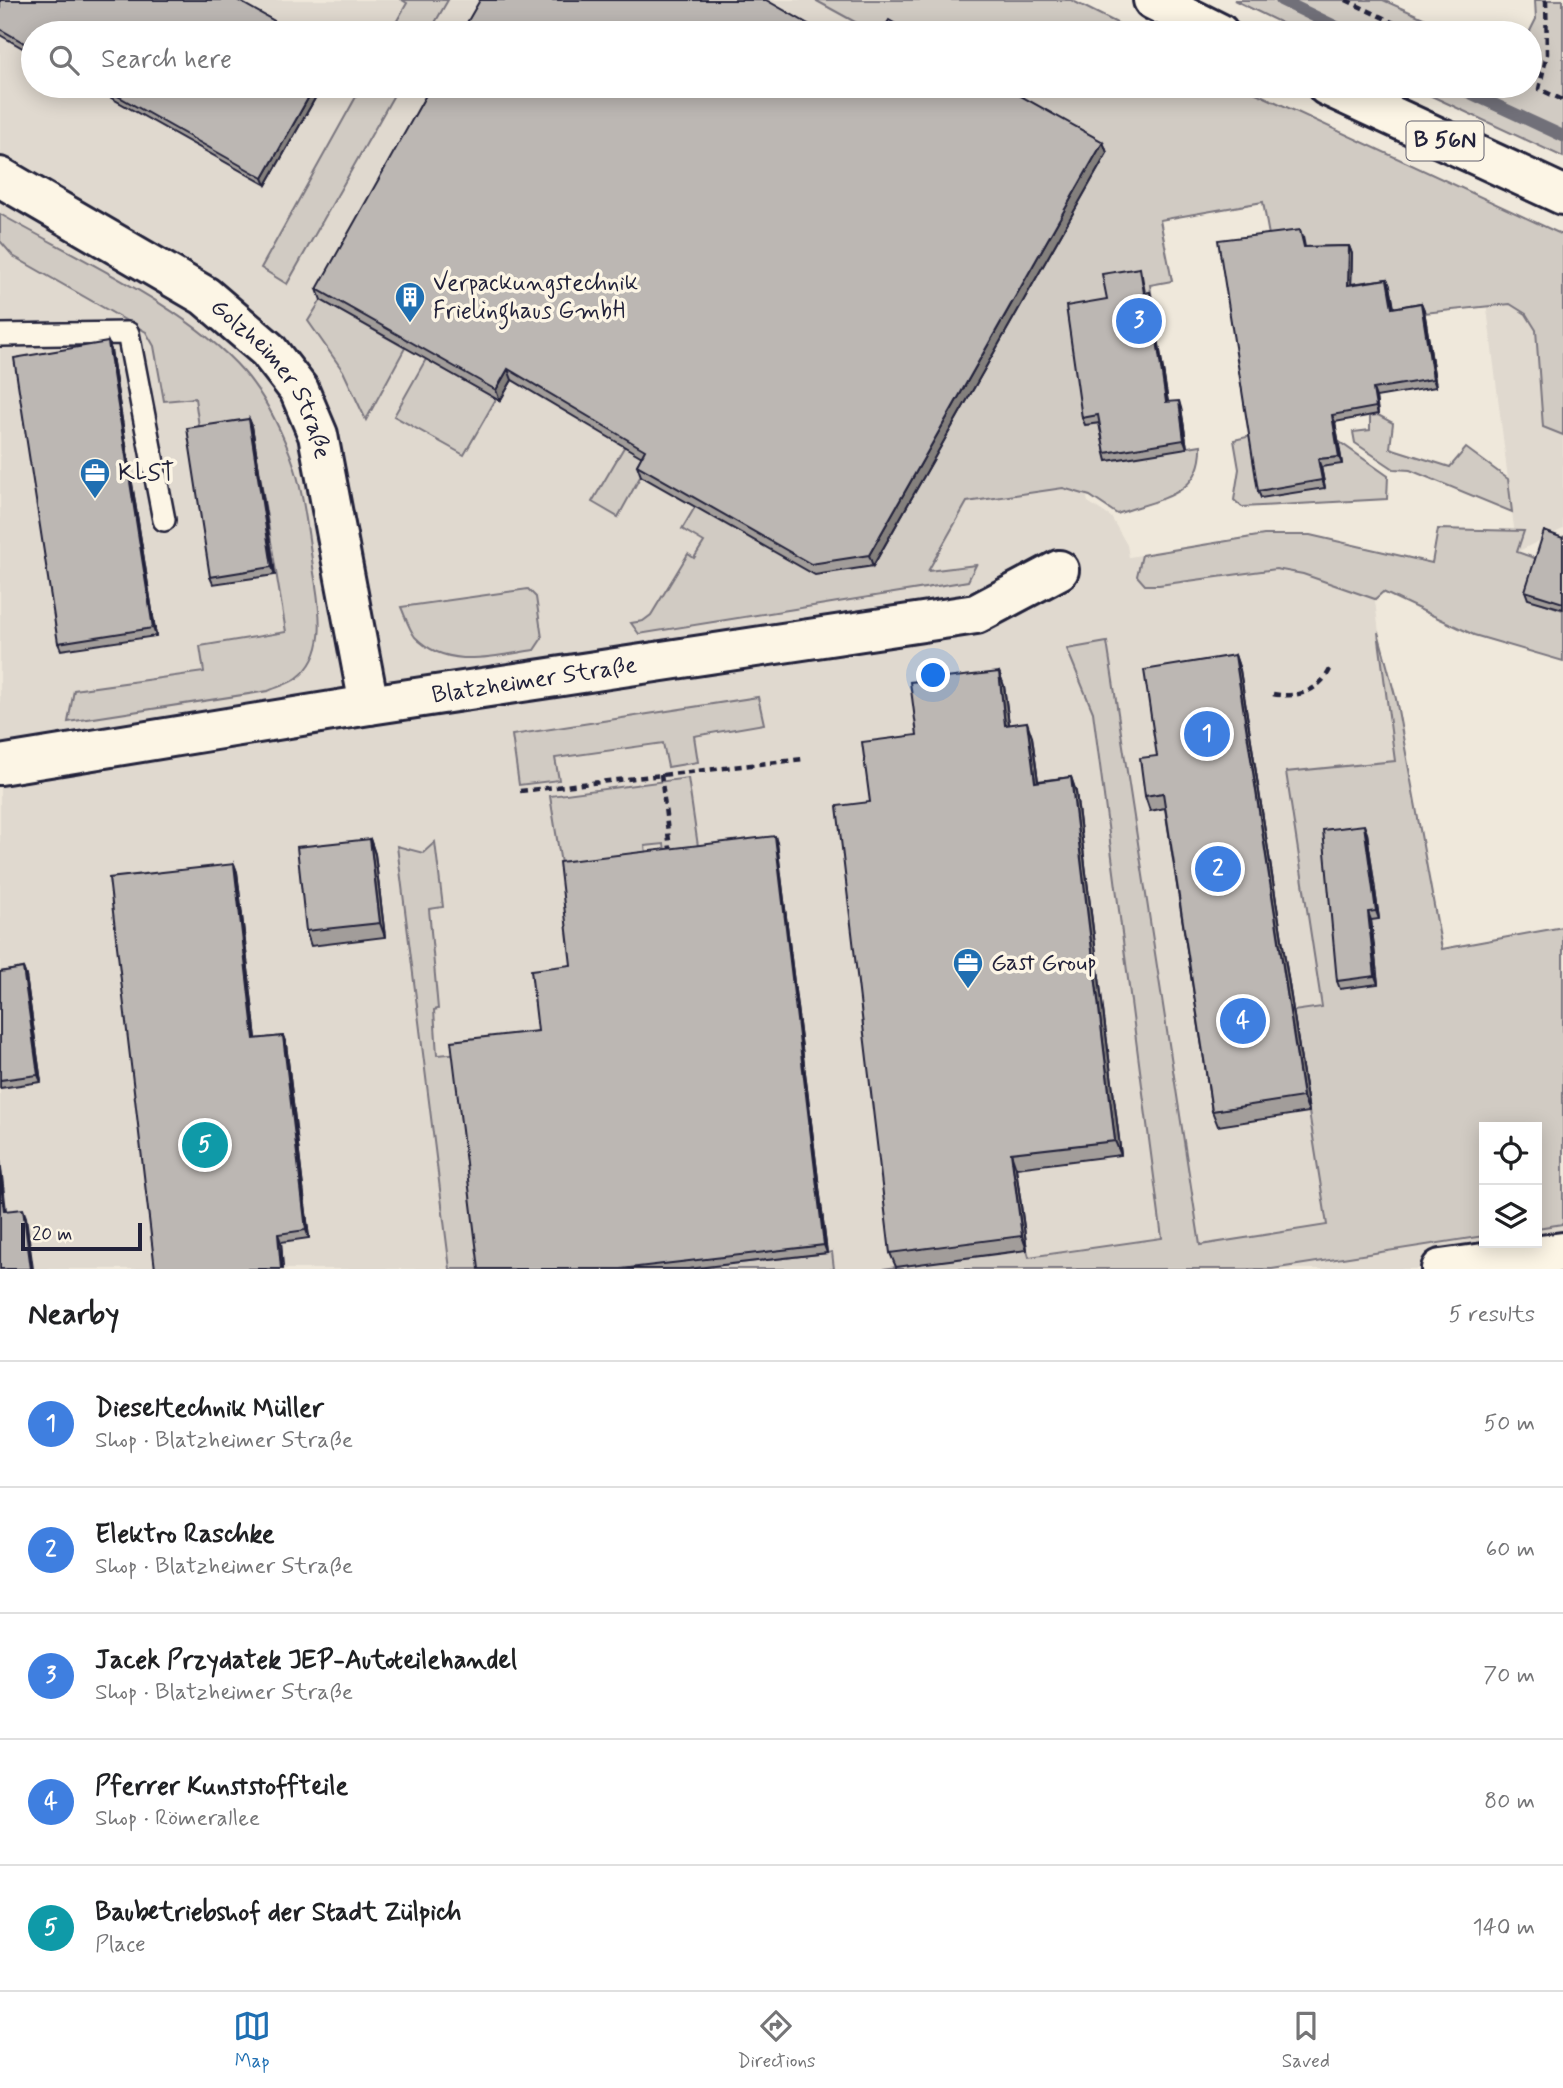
<!DOCTYPE html>
<meta charset="utf-8">
<style>
:root{--surface:#fff;--page:#f2f2f2;--text:#202124;--muted:#757577;--line:#e0e0e0;--accent:#1f6fb2}
body{margin:0;font-family:Mynerve,sans-serif;background:var(--page);color:var(--text)}
.controls{position:absolute;right:21px;bottom:21px;display:grid;overflow:hidden;border-radius:0px;box-shadow:0 4px 18px #0003}
.controls button{width:63px;height:63px;display:grid;place-items:center;padding:0;border:0;border-bottom:2px solid var(--line);background:var(--surface);color:var(--text);font:35px sans-serif}
.scale{position:absolute;left:21px;bottom:18px;width:121px;box-sizing:border-box;padding-left:7px;border:4px solid #22223b;border-top:0;font-size:19px;line-height:24px;white-space:nowrap;color:#22223b;-webkit-text-stroke:5px #fcf5e5;paint-order:stroke}
.you{position:absolute;left:934px;top:676px;width:24px;height:24px;margin:-18px;border:5px solid #fff;border-radius:50%;background:#1a73e8;box-shadow:0 0 0 10px #1a73e833}
.badge{display:grid;place-items:center;width:46px;height:46px;border-radius:50%;background:var(--accent);color:#fff;font-size:23px;font-weight:700}
.pin{position:absolute;translate:-50% -50%;border:4px solid #fff;box-shadow:0 2px 7px #0006}
.list{margin:0;padding:0;list-style:none}
h2{display:flex;justify-content:space-between;align-items:center;height:91px;margin:0;padding:0 28px;font-size:30px}
h2 small{font-size:23px;font-weight:400;color:var(--muted)}
.list li{display:grid;grid-template-columns:46px 1fr auto;gap:21px;align-items:center;box-sizing:border-box;height:126px;padding:0 28px;border-top:2px solid var(--line)}
.list b{display:block;font-size:26px;white-space:nowrap}
.list p{margin:0;font-size:23px;white-space:nowrap;color:var(--muted)}
.list em{font-size:23px;font-style:normal;color:var(--muted)}
.icon{flex:none;width:38px;height:38px;fill:none;stroke:currentColor;stroke-width:2;stroke-linecap:round;stroke-linejoin:round}
.map{position:relative;flex:none;width:1563px;height:1269px;overflow:hidden}
.search{position:absolute;background:var(--surface);box-shadow:0 4px 18px #0003;left:21px;right:21px;top:21px;height:77px;display:flex;align-items:center;gap:18px;box-sizing:border-box;padding:0 24px;border-radius:38px;color:var(--muted);font-size:26px}
.sheet{height:721px;background:var(--surface)}
nav{display:flex;justify-content:space-around;align-items:center;box-sizing:border-box;height:98px;border-top:2px solid var(--line);background:var(--surface);font-size:19px;color:var(--muted)}
nav a{display:grid;justify-items:center;gap:4px}
nav .on{color:var(--accent)}
.map>svg:first-child{display:block}
.built{fill:#e0d9cf;fill-rule:evenodd}
.green{fill:#d1cbc3;stroke:#7a767f;stroke-width:2}
.lines{fill:none;stroke-linecap:round;stroke-linejoin:round}
.stream{stroke:#716f79;stroke-width:12}
.service-casing{stroke:#22223b;stroke-width:26}
.minor-casing{stroke:#22223b;stroke-width:44}
.tertiary-casing{stroke:#22223b;stroke-width:44}
.primary-casing{stroke:#22223b;stroke-width:44}
.path{stroke:#22223b;stroke-width:4.5;stroke-dasharray:7 5;stroke-linecap:butt}
.service{stroke:#fcf5e5;stroke-width:21}
.minor{stroke:#fcf5e5;stroke-width:38}
.tertiary{stroke:#fcf5e5;stroke-width:38}
.primary{stroke:#fcf5e5;stroke-width:38}
.wall{fill:#a29d9a;stroke:#22223b;stroke-width:2}
.shaded-wall{fill:#84807d;stroke:#22223b;stroke-width:2}
.building{fill:#bcb7b3;stroke:#22223b;stroke-width:2}
.labels{text-anchor:middle;dominant-baseline:central;stroke-width:7;stroke-linejoin:round;paint-order:stroke}
.shield{fill:#fcf5e5;stroke:#63616e;stroke-width:2}
.shield-label{font-size:23px;font-weight:bold;fill:#22223b}
.poi-label{font-size:24px;fill:#22223b;stroke:#fcf5e5;text-anchor:start}
.street-label{font-size:24px;fill:#22223b;stroke:#fcf5e5}
</style>
<div class="map">
<svg width="1563" height="1269" viewBox="0 0 1563 1269">
<rect width="100%" height="100%" fill="#efe8db"/>
<filter id="ink" filterUnits="userSpaceOnUse"><feTurbulence type="fractalNoise" baseFrequency=".0143" numOctaves="2"/><feDisplacementMap in="SourceGraphic" scale="14" xChannelSelector="R" yChannelSelector="G"/><feConvolveMatrix kernelMatrix="1 2 1 2 8 2 1 2 1" color-interpolation-filters="sRGB"/></filter>
<g filter="url(#ink)">
<path class="built" d="M0 0H1013L1079 33H33V86H1183L1563 266V529L1517 552 1483 276 1175 126 1052 342 1088 502 1111 517 1127 545 1129 557 1264 535 1371 569 1419 952 1563 927V1269H0ZM1484 1127H1537V1243H1484Z"/>
<g class="green">
<polygon points="402,0 448,0 429,33 390,33 407,3"/>
<polygon points="815,0 1071,0 1137,33 875,33"/>
<polygon points="1234,0 1383,0 1457,33 1302,33"/>
<polygon points="1535,0 1563,0 1563,157 1410,86 1530,86 1529,33 1536,19"/>
<polygon points="362,86 399,86 287,284 261,268"/>
<path d="M988 86H1241L1563 235V435L1543 427 1536 330 1526 314 1510 304 1395 316 1351 292 1306 254 1301 233 1280 236 1270 241 1263 202 1160 220 1172 281 1150 285 1152 300 1109 307 1086 425 1101 423 1107 460 1201 445C1203 497 1157 499 1117 514L1090 496 1063 488 967 502 928 571 976 565 968 581 639 634 631 623 643 621 651 615 688 554 694 558 704 542 682 529 695 507Z"/>
<path d="M0 214C75 257 188 307 244 372 264 395 279 426 290 454 305 493 308 538 315 579 320 611 328 655 297 678 289 684 277 687 268 691L68 722 74 690 204 672 200 646 286 632 252 427 200 434 195 398 164 401 154 346 146 332 13 256 0 241Z"/>
<polygon points="321,300 405,348 366,420 343,371 308,321"/>
<polygon points="426,359 496,399 464,455 394,416"/>
<polygon points="1378,415 1393,423 1390,448 1450,467 1466,448 1508,479 1512,512 1410,470 1394,469 1355,443 1353,432 1370,430 1370,416"/>
<polygon points="637,425 661,439 618,517 592,502"/>
<polygon points="1251,436 1324,488 1321,467 1338,441 1388,476 1387,499 1242,507 1234,500 1239,469 1234,440"/>
<polygon points="1438,529 1524,531 1517,552 1549,563 1528,598 1563,610 1563,661 1474,635 1383,592 1375,599 1303,574 1276,569 1159,585 1145,585 1137,576 1142,555 1264,535 1310,535 1432,563"/>
<path d="M528 589 536 597 542 638 534 650C494 656 447 670 415 637 409 629 405 616 401 607Z"/>
<polygon points="1378,632 1396,699 1442,949 1563,927 1563,1224 1537,1228 1537,1127 1484,1127 1484,1236 1272,1269 883,1269 918,1264 915,1240 1027,1250 1029,1257 1162,1238 1093,712 1067,649 1107,642 1200,1245 1327,1225 1293,1011 1322,1007 1286,772 1395,761"/>
<polygon points="758,697 764,724 694,736 698,762 668,767 663,743 555,758 559,780 519,785 512,735"/>
<polygon points="688,778 699,853 666,857 664,844 645,846 647,860 562,870 550,796"/>
<polygon points="435,842 443,907 429,909 438,1009 434,1010 437,1055 462,1053 481,1269 450,1269 397,846 423,853"/>
<polygon points="832,1252 834,1269 688,1269 827,1253"/>
</g>
<g class="lines">
<g class="stream">
<polyline points="1281,0 1349,33"/>
<polyline points="1455,86 1563,136"/>
</g>
<g class="service-casing">
<polyline id="service" points="0,335 128,333 164,520"/>
</g>
<g class="minor-casing">
<g id="minor">
<path id="s1" d="M0 177 205 296 268 350 299 390 318 435 369 705"/>
<path id="s2" d="M0 765 369 705 976 614 1059 570"/>
</g>
</g>
<g class="tertiary-casing">
<polyline id="tertiary" points="1441,1269 1563,1252"/>
</g>
<g class="primary-casing">
<g id="primary">
<polyline points="1153,0 1219,33"/>
<polyline points="1327,86 1563,195"/>
</g>
</g>
<g class="path">
<polyline points="1346,0 1415,33"/>
<polyline points="1546,0 1547,54 1539,89 1563,100"/>
<path d="M1273 694C1298 699 1322 690 1332 665"/>
<polyline points="661,774 670,849"/>
<polyline points="520,791 804,759"/>
</g>
<use href="#service" class="service"/>
<use href="#minor" class="minor"/>
<use href="#tertiary" class="tertiary"/>
<use href="#primary" class="primary"/>
</g>
<g class="wall">
<polygon points="0,0 33,33 33,54 0,35"/>
<polygon points="90,86 322,86 266,185"/>
<polygon points="1103,142 1107,153 873,566 815,575 641,476 637,465 642,457 512,380 500,401 321,300 317,289"/>
<polygon points="1303,237 1305,247 1349,246 1352,254 1351,284 1387,279 1390,286 1394,308 1421,303 1424,310 1436,387 1376,397 1378,414 1335,422 1342,464 1321,467 1325,488 1261,498 1258,491"/>
<polygon points="1142,276 1145,293 1152,300 1168,402 1181,408 1187,448 1107,461 1105,453 1099,423 1085,425 1082,418 1107,299"/>
<polygon points="108,342 111,350 156,636 61,650 58,643"/>
<polygon points="249,419 252,426 275,575 213,584 210,577"/>
<polygon points="1563,538 1563,609 1528,599 1525,591"/>
<polygon points="1235,655 1240,670 1309,1112 1218,1126 1212,1111 1165,808 1150,811 1145,796 1157,756"/>
<polygon points="999,672 1004,686 1009,724 1032,737 1038,781 1071,777 1076,792 1121,1155 1016,1168 1027,1250 896,1267 890,1253 870,802"/>
<polygon points="1367,833 1379,919 1371,920 1378,984 1340,989 1337,981"/>
<polygon points="370,839 375,854 385,937 311,946 306,931"/>
<polygon points="777,843 827,1253 688,1269 479,1269 538,1031 571,965"/>
<polygon points="234,864 237,872 256,1039 283,1036 286,1044 309,1238 281,1242 283,1269 155,1269"/>
<polygon points="23,968 26,976 41,1082 0,1088 0,972"/>
</g>
<g class="shaded-wall">
<polygon points="315,86 322,86 266,185 263,178"/>
<polygon points="1103,142 1107,153 873,566 869,555"/>
<polygon points="1349,246 1352,254 1351,292 1348,285"/>
<polygon points="1387,279 1390,286 1395,316 1392,308"/>
<polygon points="1150,292 1152,300 1169,409 1166,402"/>
<polygon points="1421,303 1424,310 1436,387 1433,379"/>
<polygon points="108,342 111,350 156,636 153,628"/>
<polygon points="508,369 512,380 500,401 496,390"/>
<polygon points="1373,389 1376,397 1378,414 1376,407"/>
<polygon points="1179,401 1181,408 1187,448 1184,440"/>
<polygon points="1332,415 1335,422 1342,464 1339,457"/>
<polygon points="249,419 252,426 275,575 272,567"/>
<polygon points="1318,459 1321,467 1325,488 1322,480"/>
<polygon points="1235,655 1240,670 1309,1112 1303,1097"/>
<polygon points="999,672 1004,686 1011,739 1005,725"/>
<polygon points="1027,722 1032,737 1040,796 1035,782"/>
<polygon points="1071,777 1076,792 1121,1155 1115,1141"/>
<polygon points="1364,825 1367,833 1379,919 1376,911"/>
<polygon points="775,836 777,843 827,1253 824,1245"/>
<polygon points="370,839 375,854 385,937 380,923"/>
<polygon points="234,864 237,872 257,1047 254,1039"/>
<polygon points="1368,912 1371,920 1378,984 1375,976"/>
<polygon points="23,968 26,976 41,1082 38,1075"/>
<polygon points="283,1036 286,1044 309,1238 306,1230"/>
<polygon points="1011,1153 1016,1168 1027,1250 1022,1236"/>
<polygon points="0,1159 7,1219 4,1211 0,1175"/>
<polygon points="23,1209 26,1217 33,1269 31,1269"/>
<polygon points="278,1234 281,1242 283,1269 281,1269"/>
</g>
<g class="building">
<polygon points="0,0 237,0 296,33 33,33 33,48 0,29"/>
<polygon points="480,0 766,0 824,33 461,33"/>
<polygon points="889,20 911,33 881,33"/>
<polygon points="100,86 315,86 263,178"/>
<polygon points="431,86 1003,86 1103,142 869,555 811,564 637,465 645,450 508,369 496,390 317,289"/>
<polygon points="1300,230 1304,247 1349,246 1348,285 1387,279 1392,308 1421,303 1433,379 1373,389 1376,407 1332,415 1339,457 1318,459 1322,480 1258,491 1218,240"/>
<polygon points="1140,268 1144,293 1150,292 1166,402 1179,401 1184,440 1105,453 1098,415 1082,418 1066,306 1107,299 1102,274"/>
<polygon points="108,342 153,628 58,643 14,358"/>
<polygon points="249,419 272,567 210,577 187,428"/>
<polygon points="1544,531 1563,538 1563,603 1525,591"/>
<polygon points="1235,655 1303,1097 1212,1111 1163,793 1145,796 1140,758 1157,756 1144,670"/>
<polygon points="999,672 1005,725 1027,722 1035,782 1071,777 1115,1141 1011,1153 1022,1236 890,1253 837,806 870,802 862,742 917,735 910,682"/>
<polygon points="1364,825 1376,911 1368,912 1375,976 1337,981 1323,830"/>
<polygon points="775,836 824,1245 621,1269 479,1269 451,1041 538,1031 531,970 571,965 559,862"/>
<polygon points="370,839 380,923 306,931 297,847"/>
<polygon points="234,864 254,1039 283,1036 306,1230 278,1234 281,1269 155,1269 109,878"/>
<polygon points="23,968 38,1075 0,1080 0,972"/>
<polygon points="0,1175 4,1211 23,1209 31,1269 0,1269"/>
</g>
</g>
<defs>
<g id="building-pin" transform="scale(1.575)"><path d="M0 17L-7.5 6A9.5 9.5 0 1 1 7.5 6Z" fill="#1f6fb2" stroke="#fcf5e5"/><path d="M-4-6H4V6H1V3H-1V6H-4ZM-2.5-4.3h1.7v1.8h-1.7ZM.8-4.3h1.7v1.8H.8ZM-2.5-1h1.7V.8h-1.7ZM.8-1h1.7V.8H.8Z" fill="#fff"/></g>
<g id="office-pin" transform="scale(1.575)"><path d="M0 17L-7.5 6A9.5 9.5 0 1 1 7.5 6Z" fill="#1f6fb2" stroke="#fcf5e5"/><path d="M-6-3h4V-5.5h4V-3h4V5H-6ZM-1-4.5V-3h2v-1.5ZM-6 0V1H6V0Z" fill="#fff"/></g>
</defs>
<g fill-rule="evenodd">
<use href="#building-pin" x="410" y="297"/>
<use href="#office-pin" x="95" y="473"/>
<use href="#office-pin" x="968" y="963"/>
</g>
<g class="labels">
<rect class="shield" x="1406.5" y="121.5" width="77" height="39" rx="5"/>
<g class="shield-label">
<text x="1445" y="141">B 56N</text>
</g>
<g class="poi-label">
<text x="433" y="283">Verpackungstechnik<tspan x="433" dy="28">Frielinghaus GmbH</tspan></text>
<text x="118" y="473">KLST</text>
<text x="991" y="963">Gast Group</text>
</g>
<g class="street-label">
<text stroke="none"><textPath href="#s1" startOffset="346">Golzheimer Straße</textPath></text>
<text stroke="none"><textPath href="#s2" startOffset="541">Blatzheimer Straße</textPath></text>
</g>
</g>
</svg>
<div class="controls">
<button><svg class="icon" aria-label="locate" viewBox="0 0 24 24"><circle cx="12" cy="12" r="6"/><path d="M12 2v4M12 18v4M2 12h4M18 12h4"/></svg></button>
<button><svg class="icon" aria-label="layers" viewBox="0 0 24 24"><path d="M12 4l9 5-9 5-9-5zM3 14l9 5 9-5"/></svg></button>
</div>
<div class="scale">20 m</div>
<div class="you"></div>
<div class="pin badge" style="left:1207px;top:734px;background:#3f7fe0">1</div>
<div class="pin badge" style="left:1218px;top:869px;background:#3f7fe0">2</div>
<div class="pin badge" style="left:1139px;top:321px;background:#3f7fe0">3</div>
<div class="pin badge" style="left:1243px;top:1021px;background:#3f7fe0">4</div>
<div class="pin badge" style="left:205px;top:1145px;background:#0f9aa8">5</div>
<div class="search"><svg class="icon" aria-label="search" viewBox="0 0 24 24"><circle cx="10" cy="10" r="6"/><path d="M15 15l6 6"/></svg>Search here</div>
</div>
<section class="sheet">
<h2>Nearby<small>5 results</small></h2>
<ul class="list">
<li><span class="badge" style="background:#3f7fe0">1</span><div><b>Dieseltechnik Müller</b><p>Shop · Blatzheimer Straße</p></div><em>50 m</em></li>
<li><span class="badge" style="background:#3f7fe0">2</span><div><b>Elektro Raschke</b><p>Shop · Blatzheimer Straße</p></div><em>60 m</em></li>
<li><span class="badge" style="background:#3f7fe0">3</span><div><b>Jacek Przydatek JEP-Autoteilehandel</b><p>Shop · Blatzheimer Straße</p></div><em>70 m</em></li>
<li><span class="badge" style="background:#3f7fe0">4</span><div><b>Pferrer Kunststoffteile</b><p>Shop · Römerallee</p></div><em>80 m</em></li>
<li><span class="badge" style="background:#0f9aa8">5</span><div><b>Baubetriebshof der Stadt Zülpich</b><p>Place</p></div><em>140 m</em></li>
</ul>
</section>
<nav>
<a class="on"><svg class="icon" aria-label="map" viewBox="0 0 24 24"><path d="M3 6l6-2 6 2 6-2v14l-6 2-6-2-6 2zM9 4v14M15 6v14"/></svg>Map</a>
<a><svg class="icon" aria-label="directions" viewBox="0 0 24 24"><path d="M12 3l9 9-9 9-9-9zM9 14v-3h6M13 9l2 2-2 2"/></svg>Directions</a>
<a><svg class="icon" aria-label="saved" viewBox="0 0 24 24"><path d="M7 4h10v16l-5-4-5 4z"/></svg>Saved</a>
</nav>
